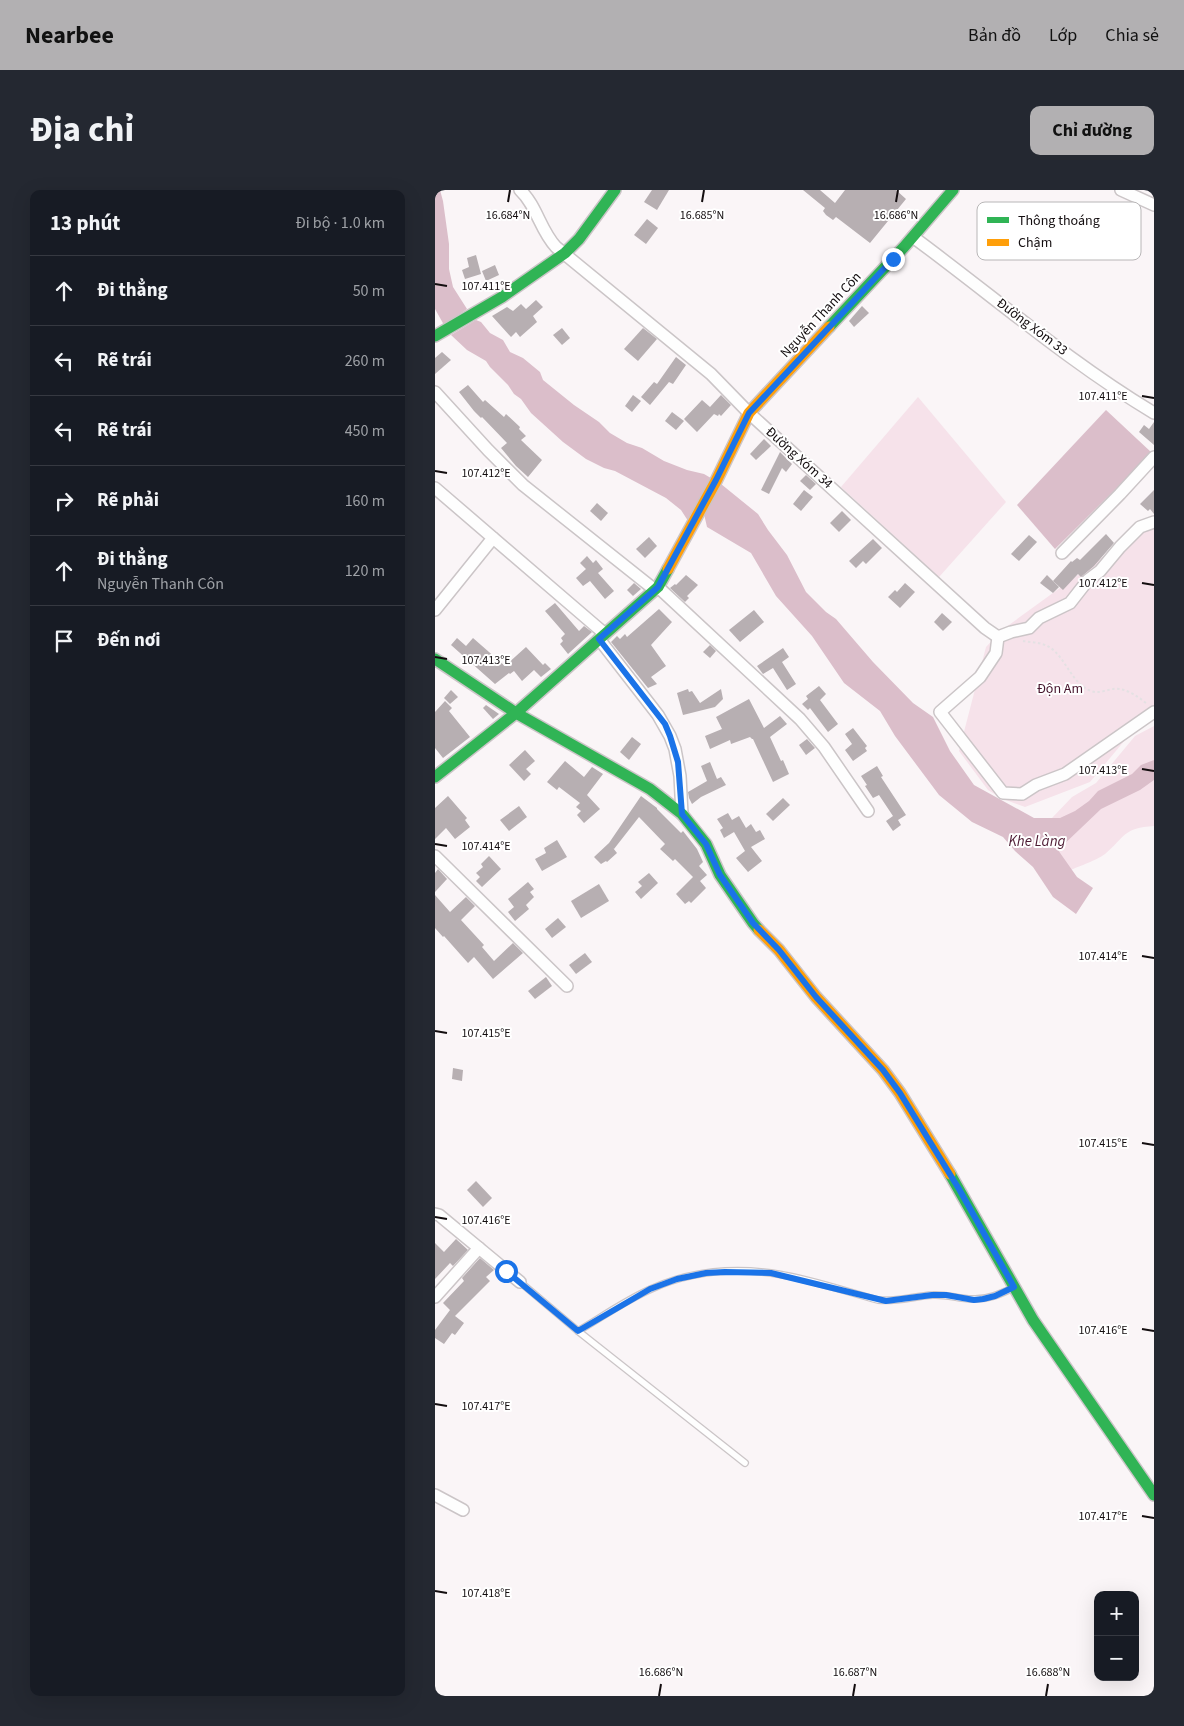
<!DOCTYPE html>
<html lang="vi">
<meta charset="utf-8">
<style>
:root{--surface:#171b24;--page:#242831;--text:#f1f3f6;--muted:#9ea1a6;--line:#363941;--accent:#b2b0b2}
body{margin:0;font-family:"Source Sans 3",sans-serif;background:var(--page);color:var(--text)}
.controls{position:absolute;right:15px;bottom:15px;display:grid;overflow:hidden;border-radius:10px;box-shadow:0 5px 20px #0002}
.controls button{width:45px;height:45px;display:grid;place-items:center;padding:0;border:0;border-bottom:1px solid var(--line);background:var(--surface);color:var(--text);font:25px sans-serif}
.stop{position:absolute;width:15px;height:15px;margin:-11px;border:4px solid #1a73e8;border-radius:50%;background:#fff}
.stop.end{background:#1a73e8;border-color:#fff;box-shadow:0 1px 5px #0008}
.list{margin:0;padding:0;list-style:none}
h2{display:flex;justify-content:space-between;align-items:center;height:65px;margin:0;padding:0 20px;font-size:21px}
h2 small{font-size:16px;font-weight:400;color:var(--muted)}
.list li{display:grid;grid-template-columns:32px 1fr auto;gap:15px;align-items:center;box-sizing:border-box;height:70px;padding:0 20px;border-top:1px solid var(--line)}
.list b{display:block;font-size:19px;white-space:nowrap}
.list p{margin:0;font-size:16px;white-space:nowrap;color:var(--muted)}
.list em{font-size:16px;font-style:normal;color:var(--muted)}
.icon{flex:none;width:28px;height:28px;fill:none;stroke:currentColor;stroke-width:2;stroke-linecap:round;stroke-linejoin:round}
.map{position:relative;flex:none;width:719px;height:1506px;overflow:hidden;border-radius:10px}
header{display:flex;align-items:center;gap:30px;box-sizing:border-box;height:70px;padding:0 25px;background:var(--accent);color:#111}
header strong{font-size:24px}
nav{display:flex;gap:28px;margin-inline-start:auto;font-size:18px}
.intro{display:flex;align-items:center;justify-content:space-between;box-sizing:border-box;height:120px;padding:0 30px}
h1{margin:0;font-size:35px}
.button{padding:12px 22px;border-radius:10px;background:var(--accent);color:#111;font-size:18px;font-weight:700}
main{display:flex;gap:30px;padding:0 30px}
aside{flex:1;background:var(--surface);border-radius:10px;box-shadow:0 5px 20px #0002}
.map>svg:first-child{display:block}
.green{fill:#f6e2ea}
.water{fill:#dbbeca}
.building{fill:#b7afb2}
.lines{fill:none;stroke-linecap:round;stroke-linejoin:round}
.lane-casing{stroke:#cbc5c7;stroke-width:8}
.street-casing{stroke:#cbc5c7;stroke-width:14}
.fast-casing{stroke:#cbc5c7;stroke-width:14}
.slow-casing{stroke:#cbc5c7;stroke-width:14}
.path{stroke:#e4e1e3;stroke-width:2;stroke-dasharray:2.5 2.5;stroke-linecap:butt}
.lane{stroke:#fefefe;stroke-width:5.5}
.street{stroke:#fefefe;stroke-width:11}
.fast{stroke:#30b455;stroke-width:11}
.slow{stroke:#ff9f0a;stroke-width:11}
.route{stroke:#1a73e8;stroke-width:6}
.ticks{fill:none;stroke:#130d0f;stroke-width:2}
.labels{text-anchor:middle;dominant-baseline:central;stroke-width:4;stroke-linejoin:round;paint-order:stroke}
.street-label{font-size:14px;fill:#130d0f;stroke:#fff}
.park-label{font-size:14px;fill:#46152d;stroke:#fff}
.water-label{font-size:15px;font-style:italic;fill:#4d1b33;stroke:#fff}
.key{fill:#fff;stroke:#b8b6b7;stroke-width:1}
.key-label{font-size:14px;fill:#130d0f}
.ticks-label{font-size:12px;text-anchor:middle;fill:#130d0f;stroke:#fff;stroke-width:4;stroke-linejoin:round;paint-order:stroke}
</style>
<header>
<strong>Nearbee</strong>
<nav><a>Bản đồ</a><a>Lớp</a><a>Chia sẻ</a></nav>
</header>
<div class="intro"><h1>Địa chỉ</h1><a class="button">Chỉ đường</a></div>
<main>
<aside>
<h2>13 phút<small>Đi bộ · 1.0 km</small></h2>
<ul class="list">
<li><svg class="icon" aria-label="ahead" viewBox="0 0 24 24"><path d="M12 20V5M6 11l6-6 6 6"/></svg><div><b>Đi thẳng</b></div><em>50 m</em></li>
<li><svg class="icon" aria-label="left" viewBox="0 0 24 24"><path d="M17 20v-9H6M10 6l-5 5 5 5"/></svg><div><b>Rẽ trái</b></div><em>260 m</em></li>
<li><svg class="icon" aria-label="left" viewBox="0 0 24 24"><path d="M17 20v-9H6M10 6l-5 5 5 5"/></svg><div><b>Rẽ trái</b></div><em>450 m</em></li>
<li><svg class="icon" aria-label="right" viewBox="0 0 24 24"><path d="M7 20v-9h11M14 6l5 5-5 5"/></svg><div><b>Rẽ phải</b></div><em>160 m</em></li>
<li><svg class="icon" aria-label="ahead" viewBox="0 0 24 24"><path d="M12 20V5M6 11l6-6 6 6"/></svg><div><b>Đi thẳng</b><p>Nguyễn Thanh Côn</p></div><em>120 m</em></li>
<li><svg class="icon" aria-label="arrive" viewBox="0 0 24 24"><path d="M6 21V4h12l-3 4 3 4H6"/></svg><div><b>Đến nơi</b></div></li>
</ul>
</aside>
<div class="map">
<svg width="719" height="1506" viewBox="0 0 719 1506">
<rect width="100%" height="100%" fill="#faf5f7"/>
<g class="green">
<polygon points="483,207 571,312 504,387 406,297"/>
<polygon points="719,334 719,522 700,538 655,592 590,617 568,609 553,600 524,561 551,457 567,440 698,345"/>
<path d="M719 536V636C688 638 691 646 670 664 661 671 636 679 624 685L568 636 617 628 637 607 661 593 700 546Z"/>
</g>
<g class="water">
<polygon points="0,0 5,0 8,11 14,54 14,79 18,97 32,119 9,135 0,119"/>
<polygon points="41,130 46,132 55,143 68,150 75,162 88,168 105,182 108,190 139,215 164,232 175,243 192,253 207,258 229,271 252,280 269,284 281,291 257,337 246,320 231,308 180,281 169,278 151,269 128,252 96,223 86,209 79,204 73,195 55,177 51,171 32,160 16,145"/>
<polygon points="671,220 717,263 620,359 582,315"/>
<polygon points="286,294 323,324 333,340 352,365 371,402 391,422 401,429 438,472 478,513 498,527 515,561 539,595 599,628 625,628 640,621 654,611 663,601 697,584 706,575 719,570 719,590 705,600 666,619 623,660 642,687 658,698 641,724 618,707 598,677 580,661 568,647 537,632 504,605 460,546 445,521 409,493 377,446 341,406 316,363 272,337 269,324"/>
</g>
<g class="building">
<polygon points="217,0 234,0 222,20 209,12"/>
<polygon points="368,0 385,0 400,13 410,0 461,0 471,9 435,53 401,27 398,30 391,25 388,21 390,18"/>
<polygon points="212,29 223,38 211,54 199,45"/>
<polygon points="41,65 46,84 30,89 27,80 34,77 32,68"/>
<polygon points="60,75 64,85 51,91 47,81"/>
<polygon points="101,110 108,117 98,126 102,132 85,147 81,142 76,147 57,126 72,117 78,121 86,114 91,119"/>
<polygon points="427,116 434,123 419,137 414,131"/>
<polygon points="127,138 135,148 127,155 118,145"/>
<polygon points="208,138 222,149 203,171 189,159"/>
<polygon points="7,162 16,170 0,184 0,168"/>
<polygon points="241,167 251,175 238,194 234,192 215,215 206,207 219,192 222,194"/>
<polygon points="33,195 48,212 50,210 69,227 71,224 85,237 84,239 91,246 86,250 107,270 93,287 81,276 66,258 72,253 47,227 46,228 39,221 24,202"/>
<polygon points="198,205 206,211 197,222 190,216"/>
<polygon points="286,205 296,215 286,226 284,224 283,226 279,224 262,242 249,229 267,210 275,217"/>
<polygon points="237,222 249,231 241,240 230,231"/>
<polygon points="719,232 719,255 704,242 709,235 714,239"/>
<polygon points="329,249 336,256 321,270 315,264"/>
<polygon points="345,262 357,274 351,282 347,278 334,304 326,300"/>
<polygon points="371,285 381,294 375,300 365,291"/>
<polygon points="369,300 378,307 366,321 358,314"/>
<polygon points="719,300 719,324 715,319 713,321 705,314"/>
<polygon points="162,313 173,323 166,331 155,321"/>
<polygon points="407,321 416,330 404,342 395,333"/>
<polygon points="671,344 679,353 659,376 646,387 643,384 628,400 618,391 636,371 637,372 642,368 645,370"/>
<polygon points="594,345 602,352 584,371 576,364"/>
<polygon points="214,347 222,356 210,368 201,359"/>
<polygon points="438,349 447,358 431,374 428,371 421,378 414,371"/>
<polygon points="152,366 158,373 161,370 168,379 163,383 179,401 170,409 155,391 148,396 141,388 151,379 145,373"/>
<polygon points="251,385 263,395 252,406 254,408 250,412 235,398 240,394 241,395"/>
<polygon points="612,385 624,397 618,403 605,393"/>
<polygon points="199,393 206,399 198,406 192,400"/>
<polygon points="470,393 480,402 465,418 453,407 460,400 462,402"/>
<polygon points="120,413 144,441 149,436 157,442 133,464 125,454 128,451 126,448 130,444 110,421"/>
<polygon points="224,419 237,432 216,455 231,476 216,487 222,494 213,498 176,452 182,446 185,449 190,444 192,447"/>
<polygon points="319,420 329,432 305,452 294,440"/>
<polygon points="507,423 517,432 508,441 499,432"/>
<polygon points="22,448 31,456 38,448 70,476 91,457 108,475 110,473 116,479 106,487 99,480 87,491 79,481 75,484 74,483 60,494 16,455"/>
<polygon points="275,455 281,461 275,468 268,462"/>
<polygon points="348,458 354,467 347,472 361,494 352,500 338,478 328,484 322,476"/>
<polygon points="384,496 391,504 385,510 403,534 393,542 375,518 373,520 367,514 373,509 371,506"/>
<polygon points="253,499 254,502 257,501 265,513 286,499 288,509 280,517 248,525 242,503"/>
<polygon points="16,500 23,507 15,514 9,508"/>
<polygon points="314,509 329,538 345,526 352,534 335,547 346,571 348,570 354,584 338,592 318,549 317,549 315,547 296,554 295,550 275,559 270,546 287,539 281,527"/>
<polygon points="10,511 17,518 14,521 35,547 8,568 0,558 0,522"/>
<polygon points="51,515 64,524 58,529 48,518"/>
<polygon points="418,538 432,556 430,558 432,561 418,571 410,560 417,554 410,544"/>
<polygon points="197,547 206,554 194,570 185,562"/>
<polygon points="372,549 380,558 371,565 364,555"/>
<polygon points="90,560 100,571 91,579 96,584 89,591 74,575"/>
<polygon points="130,571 149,587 157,577 168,584 152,605 165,619 149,633 142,625 146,621 141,617 145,613 124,597 122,600 112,592"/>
<polygon points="275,572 282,589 286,587 291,595 266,607 257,614 254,608 253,602 272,591 266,576"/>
<polygon points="442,576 448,586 446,587 471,625 463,630 466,635 458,641 451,631 458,626 444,605 438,608 430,596 432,595 426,586"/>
<polygon points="13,606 32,628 30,630 35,637 20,649 11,638 0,649 0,618"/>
<polygon points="206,606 222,618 222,619 246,643 248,641 262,659 268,672 264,676 272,685 265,691 271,698 256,713 254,711 250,714 241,704 258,687 240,669 238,671 225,659 230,654 204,627 179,659 178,658 182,663 172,672 171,671 166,674 159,667 174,653"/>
<polygon points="348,608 355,615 338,631 331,624"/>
<polygon points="84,616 92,627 74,641 65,630"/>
<polygon points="293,623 297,630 304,626 311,638 316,634 321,642 325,640 330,649 316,657 327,671 313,682 301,668 310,661 299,642 289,648 285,640 288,638 282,629"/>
<polygon points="122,650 132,667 107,681 100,669 111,663 109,658"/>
<polygon points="54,666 66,679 47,697 41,691 45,687 41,683 48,677 46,674"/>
<polygon points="3,679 12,689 0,702 0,683"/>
<polygon points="214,683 223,693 206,709 200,702 207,696 203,692"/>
<polygon points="93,692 99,699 95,702 99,707 91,715 94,719 80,731 73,722 79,717 73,709"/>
<polygon points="164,694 174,711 146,728 136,711"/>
<polygon points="0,705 15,722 31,707 40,716 26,730 49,755 47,757 59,771 78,753 88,763 58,789 39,767 33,773 9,746 8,747 0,738"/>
<polygon points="123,728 131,737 117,748 110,739"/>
<polygon points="150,763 157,772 141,784 134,775"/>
<polygon points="111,787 117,796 100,809 93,801"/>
<polygon points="18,878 28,880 27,891 17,889"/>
<polygon points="41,991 57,1008 48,1017 32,1000"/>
<polygon points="21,1049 33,1060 18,1076 15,1073 0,1089 0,1053 9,1062"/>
<polygon points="45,1068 59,1080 51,1087 55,1091 20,1126 29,1133 20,1145 17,1143 9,1154 0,1148 0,1140 15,1120 8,1113 29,1091 27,1088"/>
</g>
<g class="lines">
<g class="lane-casing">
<g id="lane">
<polyline points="85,1092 143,1141 310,1273"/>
<path d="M143 1141C167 1127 191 1110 216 1099 253 1082 296 1078 336 1083 369 1087 409 1101 443 1110 462 1112 479 1106 498 1105 511 1104 524 1109 537 1109 552 1110 565 1104 578 1098"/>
</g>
</g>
<g class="street-casing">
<g id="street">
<path d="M85 0C102 16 105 40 121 57L276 184 314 223 550 438 563 447 576 442 594 438 604 428 635 413 653 390 665 381 685 357 705 337 719 332"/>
<polyline points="686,0 719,15"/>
<path d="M478 47C558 106 634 172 719 223"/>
<polyline points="0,202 53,260 88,295 220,400"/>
<polyline points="0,298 170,444"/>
<polyline points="627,363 685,304 719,267"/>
<polyline points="223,397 365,529 389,557 433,621"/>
<polyline points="0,420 58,348"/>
<polyline points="563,447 561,463 545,487 505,522 568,603 587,604 601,595 630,584 719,522"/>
<polyline points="164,449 223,525 235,546 240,559 245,586 247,624"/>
<polyline points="0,666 132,796"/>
<polyline points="0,1024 4,1025 85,1092"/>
<polyline points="0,1107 44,1058"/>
<polyline points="0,1305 28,1320"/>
</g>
</g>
<g class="fast-casing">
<g id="fast">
<polyline points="394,137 469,57 518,0"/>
<polyline points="0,146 67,107 130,63 144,49 180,0"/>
<polyline points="0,469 81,523 215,599 247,624 271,654 285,685 318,733 324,740"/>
<polyline points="0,587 81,523 223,397 233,379"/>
<polyline points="515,984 598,1130 719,1305"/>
</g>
</g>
<g class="slow-casing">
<g id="slow">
<polyline points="233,379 281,291 314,223 394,137"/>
<polyline points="324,740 344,760 381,807 448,880 465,903 515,984"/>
</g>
</g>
<path class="path" d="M588 451C594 452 601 452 607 454 630 460 633 492 656 501 663 504 671 500 678 499 690 497 704 507 712 514"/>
<use href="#lane" class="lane"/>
<use href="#street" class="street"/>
<use href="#fast" class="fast"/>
<use href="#slow" class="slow"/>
</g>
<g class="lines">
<polyline class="route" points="71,1081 143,1141 215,1099 242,1089 271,1083 290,1082 336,1083 451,1111 497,1105 511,1105 539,1110 548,1109 560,1106 579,1097 524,999 465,903 448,880 381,807 344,760 318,733 285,685 271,654 247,624 243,572 235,546 230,534 164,449 223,397 281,290 314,223 458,69"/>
</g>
<path class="ticks" d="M73 12 75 0M267 12 269 0M461 12 463 0M0 94 12 96M707 206 719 208M0 281 12 283M707 393 719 395M0 467 12 469M707 579 719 581M0 654 12 656M707 766 719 768M0 841 12 843M707 953 719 955M0 1027 12 1029M707 1139 719 1141M0 1214 12 1216M707 1326 719 1328M0 1401 12 1403M224 1506 226 1494M418 1506 420 1494M611 1506 613 1494"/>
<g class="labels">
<g class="street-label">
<text transform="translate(386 125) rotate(-47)">Nguyễn Thanh Côn</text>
<text transform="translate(597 137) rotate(37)">Đường Xóm 33</text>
<text transform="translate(364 268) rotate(42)">Đường Xóm 34</text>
</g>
<g class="park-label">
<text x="625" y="499">Độn Am</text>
</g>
<g class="water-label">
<text x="602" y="651">Khe Làng</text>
</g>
</g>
<rect x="542" y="12" width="164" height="58" rx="8" class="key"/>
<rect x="552" y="27" width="22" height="6" fill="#30b455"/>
<rect x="552" y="49" width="22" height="7" fill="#ff9f0a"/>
<g class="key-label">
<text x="583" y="35">Thông thoáng</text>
<text x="583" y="57">Chậm</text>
</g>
<g class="ticks-label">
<text x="73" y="29">16.684°N</text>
<text x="267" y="29">16.685°N</text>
<text x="461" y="29">16.686°N</text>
<text x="51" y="100">107.411°E</text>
<text x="668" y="210">107.411°E</text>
<text x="51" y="287">107.412°E</text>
<text x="668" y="397">107.412°E</text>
<text x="51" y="474">107.413°E</text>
<text x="668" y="584">107.413°E</text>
<text x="51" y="660">107.414°E</text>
<text x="668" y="770">107.414°E</text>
<text x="51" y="847">107.415°E</text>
<text x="668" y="957">107.415°E</text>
<text x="51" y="1034">107.416°E</text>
<text x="668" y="1144">107.416°E</text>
<text x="51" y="1220">107.417°E</text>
<text x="668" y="1330">107.417°E</text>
<text x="51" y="1407">107.418°E</text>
<text x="226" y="1486">16.686°N</text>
<text x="420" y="1486">16.687°N</text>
<text x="613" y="1486">16.688°N</text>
</g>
</svg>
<div class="controls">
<button>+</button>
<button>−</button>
</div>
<div class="stop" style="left:71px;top:1081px"></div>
<div class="stop end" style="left:458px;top:69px"></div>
</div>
</main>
